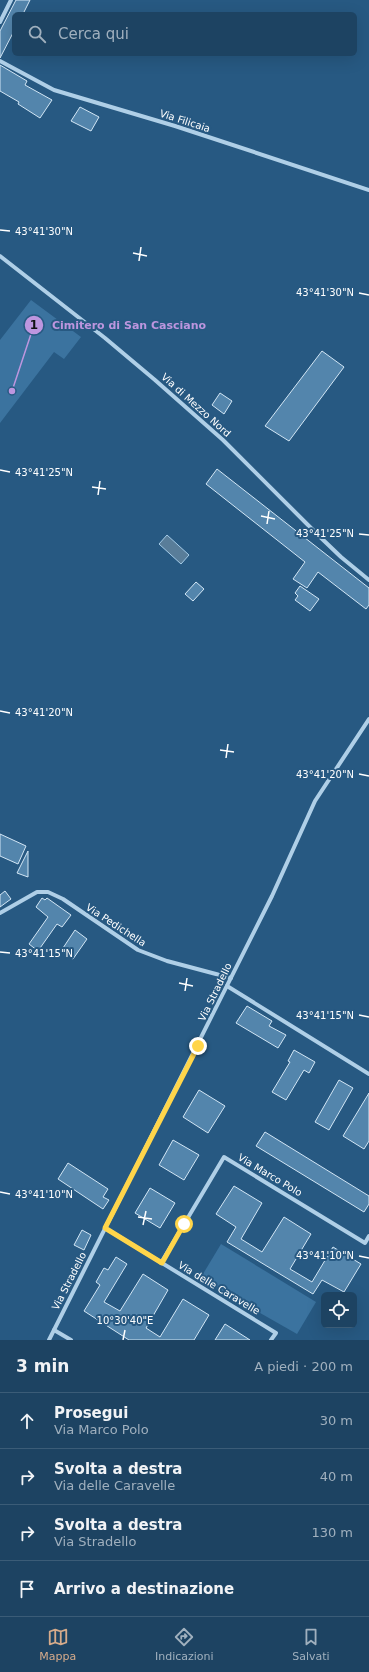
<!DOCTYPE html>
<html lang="it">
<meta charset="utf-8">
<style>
:root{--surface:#1d4362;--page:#2a4e6b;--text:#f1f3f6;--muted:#a0b0be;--line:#3b5c77;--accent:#d6ab8b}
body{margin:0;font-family:"DejaVu Sans",sans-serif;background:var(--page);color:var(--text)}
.controls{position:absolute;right:12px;bottom:12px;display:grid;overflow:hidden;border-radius:6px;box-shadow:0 4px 16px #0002}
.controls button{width:36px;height:36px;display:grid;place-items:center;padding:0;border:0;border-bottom:1px solid var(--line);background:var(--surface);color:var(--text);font:20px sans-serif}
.stop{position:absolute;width:12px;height:12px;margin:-9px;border:3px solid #ffd54a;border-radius:50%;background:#fff}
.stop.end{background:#ffd54a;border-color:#fff;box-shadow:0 1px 4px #0008}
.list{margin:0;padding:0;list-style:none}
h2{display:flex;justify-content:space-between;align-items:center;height:52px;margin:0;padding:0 16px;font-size:17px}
h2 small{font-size:13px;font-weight:400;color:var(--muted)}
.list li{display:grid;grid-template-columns:26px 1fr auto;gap:12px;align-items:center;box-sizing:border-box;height:56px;padding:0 16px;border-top:1px solid var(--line)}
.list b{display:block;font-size:15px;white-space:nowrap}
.list p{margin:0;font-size:13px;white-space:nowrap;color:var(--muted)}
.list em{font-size:13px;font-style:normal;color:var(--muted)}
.icon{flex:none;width:22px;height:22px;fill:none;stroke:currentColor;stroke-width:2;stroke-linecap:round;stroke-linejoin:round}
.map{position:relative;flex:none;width:369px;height:1340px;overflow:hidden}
.search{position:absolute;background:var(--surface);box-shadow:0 4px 16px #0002;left:12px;right:12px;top:12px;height:44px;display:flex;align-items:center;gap:10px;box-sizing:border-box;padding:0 14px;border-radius:6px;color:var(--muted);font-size:15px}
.sheet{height:276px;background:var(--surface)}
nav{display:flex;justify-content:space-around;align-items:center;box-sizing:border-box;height:56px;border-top:1px solid var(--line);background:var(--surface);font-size:11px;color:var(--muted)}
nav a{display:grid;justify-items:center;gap:2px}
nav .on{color:var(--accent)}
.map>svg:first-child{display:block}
.green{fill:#3b739f}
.water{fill:#597d99;stroke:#a4cbe7}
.building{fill:#5385ac;stroke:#d2e6f5}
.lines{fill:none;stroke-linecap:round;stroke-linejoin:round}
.minor{stroke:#afcfe7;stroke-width:4}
.route{stroke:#ffd54a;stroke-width:5}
.ticks{fill:none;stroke:#fff;stroke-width:1.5}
.labels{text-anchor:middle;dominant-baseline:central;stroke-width:4;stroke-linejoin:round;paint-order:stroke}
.street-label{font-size:10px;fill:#fff;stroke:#275982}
.ticks-label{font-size:10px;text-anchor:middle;fill:#fff;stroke:#275982;stroke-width:4;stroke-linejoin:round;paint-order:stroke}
.leader{fill:none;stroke:#bd96df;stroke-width:1.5}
.callout-dot{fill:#bd96df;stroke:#275982;stroke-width:1.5}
.mark-label{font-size:12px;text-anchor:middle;font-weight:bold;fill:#111}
.callout-label{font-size:11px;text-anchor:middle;font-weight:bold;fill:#bd96df;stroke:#275982;stroke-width:4;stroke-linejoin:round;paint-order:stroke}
</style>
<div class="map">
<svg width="369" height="1340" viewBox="0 0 369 1340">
<rect width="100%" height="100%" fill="#275982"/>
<g class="green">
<polygon points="31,300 81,337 64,359 54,352 0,423 0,340"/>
<polygon points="221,1244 316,1302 297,1334 200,1279"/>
</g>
<polygon class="water" points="167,535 189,555 181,564 159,544"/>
<g class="building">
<polygon points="16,0 30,0 23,14 14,14 14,31 0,58 0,31"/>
<polygon points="0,65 27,81 25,85 52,100 40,118 18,104 19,102 0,91"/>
<polygon points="80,107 99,117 91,131 71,121"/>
<polygon points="322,351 344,367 289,441 265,426"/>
<polygon points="220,393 232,401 224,414 212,405"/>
<polygon points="217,469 369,588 369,605 366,609 318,572 307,588 293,579 305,562 206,484"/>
<polygon points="196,582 204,589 193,601 185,594"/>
<polygon points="300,586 319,599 310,611 295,600 298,596 295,593"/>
<polygon points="0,834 26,846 18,864 0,856"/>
<polygon points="28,851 28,877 17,873"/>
<polygon points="5,891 11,899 0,907 0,895"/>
<polygon points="42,898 45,900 47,898 71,915 62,927 57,924 38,951 29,944 48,917 36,907"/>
<polygon points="75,930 87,939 73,959 61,951"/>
<polygon points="247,1006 272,1021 269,1026 286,1035 278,1048 236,1023"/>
<polygon points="294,1050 315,1062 309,1073 304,1070 286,1100 272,1092 290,1062 288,1061"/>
<polygon points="339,1080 353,1088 329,1130 315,1122"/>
<polygon points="199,1090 225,1106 208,1133 183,1117"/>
<polygon points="369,1093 369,1141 364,1149 343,1136"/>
<polygon points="265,1132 369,1196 369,1204 364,1212 256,1146"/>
<polygon points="173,1140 199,1155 184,1180 159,1165"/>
<polygon points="68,1163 108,1189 103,1197 109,1200 103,1209 58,1179"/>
<polygon points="234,1186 262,1203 241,1239 262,1252 284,1217 311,1234 290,1269 312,1282 333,1247 361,1264 344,1292 322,1280 313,1294 227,1242 236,1227 216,1214"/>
<polygon points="150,1188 175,1203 160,1228 135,1213"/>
<polygon points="82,1230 91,1235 84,1250 74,1245"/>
<polygon points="116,1257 127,1264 104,1302 120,1311 143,1274 168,1290 146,1328 160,1337 183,1299 209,1315 194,1340 129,1340 84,1311 100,1285 96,1282 104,1268 108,1270"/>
<polygon points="225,1324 250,1340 215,1340"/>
</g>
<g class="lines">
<g class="minor">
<polyline points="0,22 11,0"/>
<polyline points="0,61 54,90 175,126 369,190"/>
<polyline points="0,256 105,338 155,380 223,440 318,535 341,557 369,580"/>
<polyline points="0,913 37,892 48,892 63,899 138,950 167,961 231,978"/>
<polyline points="227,986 369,1074"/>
<polyline points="105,1228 276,1333 271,1340"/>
<polyline points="161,1263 224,1157 365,1243 369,1236"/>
<polyline points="54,1330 71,1340"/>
<polyline points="49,1340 272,896 315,801 369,719"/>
</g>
</g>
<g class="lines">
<polyline class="route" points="184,1224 162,1263 105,1228 198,1046"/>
</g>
<path class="ticks" d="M0 230 10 231M133 253 147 256M139 261 141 247M359 293 369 295M0 470 10 472M92 487 106 489M98 495 100 481M261 516 275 519M267 524 269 511M359 534 369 535M0 711 10 713M220 750 234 752M226 758 228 744M359 774 369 776M0 952 10 953M179 983 193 986M185 991 187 978M359 1015 369 1017M0 1192 10 1194M138 1217 152 1219M143 1225 146 1211M359 1256 369 1258M123 1340 125 1330"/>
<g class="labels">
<g class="street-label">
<text transform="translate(185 121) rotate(18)">Via Filicaia</text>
<text transform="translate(196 405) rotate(42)">Via di Mezzo Nord</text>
<text transform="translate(116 925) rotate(33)">Via Pedichella</text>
<text transform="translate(215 992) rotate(-64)">Via Stradello</text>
<text transform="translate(270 1175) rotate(31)">Via Marco Polo</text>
<text transform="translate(69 1281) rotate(-63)">Via Stradello</text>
<text transform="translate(219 1288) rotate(31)">Via delle Caravelle</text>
</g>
</g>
<g class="ticks-label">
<text x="44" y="235">43°41'30"N</text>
<text x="325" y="296">43°41'30"N</text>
<text x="44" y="476">43°41'25"N</text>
<text x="325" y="537">43°41'25"N</text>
<text x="44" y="716">43°41'20"N</text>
<text x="325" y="778">43°41'20"N</text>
<text x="44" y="957">43°41'15"N</text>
<text x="325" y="1019">43°41'15"N</text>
<text x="44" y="1198">43°41'10"N</text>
<text x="325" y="1259">43°41'10"N</text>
<text x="125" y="1324">10°30'40"E</text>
</g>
<path class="leader" d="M12 391L34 325"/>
<g class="callout-dot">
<circle cx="12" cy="391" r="4"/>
<circle cx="34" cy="325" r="10"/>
</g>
<g class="mark-label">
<text x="34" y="329">1</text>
</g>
<g class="callout-label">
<text x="129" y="329">Cimitero di San Casciano</text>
</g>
</svg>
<div class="controls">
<button><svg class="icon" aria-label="locate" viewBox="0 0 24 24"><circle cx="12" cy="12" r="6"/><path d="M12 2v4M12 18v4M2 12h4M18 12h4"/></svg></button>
</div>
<div class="stop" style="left:184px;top:1224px"></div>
<div class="stop end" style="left:198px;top:1046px"></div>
<div class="search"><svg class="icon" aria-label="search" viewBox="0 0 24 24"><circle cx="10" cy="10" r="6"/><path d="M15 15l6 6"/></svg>Cerca qui</div>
</div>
<section class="sheet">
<h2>3 min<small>A piedi · 200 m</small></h2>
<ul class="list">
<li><svg class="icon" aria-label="ahead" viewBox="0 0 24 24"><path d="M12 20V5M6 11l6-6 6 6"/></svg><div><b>Prosegui</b><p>Via Marco Polo</p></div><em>30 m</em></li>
<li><svg class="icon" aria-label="right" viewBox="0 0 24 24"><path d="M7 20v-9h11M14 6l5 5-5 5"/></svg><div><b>Svolta a destra</b><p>Via delle Caravelle</p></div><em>40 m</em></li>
<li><svg class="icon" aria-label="right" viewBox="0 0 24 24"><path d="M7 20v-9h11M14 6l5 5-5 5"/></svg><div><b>Svolta a destra</b><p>Via Stradello</p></div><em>130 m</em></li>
<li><svg class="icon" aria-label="arrive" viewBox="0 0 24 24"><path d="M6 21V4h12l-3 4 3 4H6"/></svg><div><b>Arrivo a destinazione</b></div></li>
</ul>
</section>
<nav>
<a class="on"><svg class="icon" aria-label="map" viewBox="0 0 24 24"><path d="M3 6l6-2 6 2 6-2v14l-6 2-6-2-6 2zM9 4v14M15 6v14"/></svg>Mappa</a>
<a><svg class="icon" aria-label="directions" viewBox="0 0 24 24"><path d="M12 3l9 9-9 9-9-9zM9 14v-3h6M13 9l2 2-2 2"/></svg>Indicazioni</a>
<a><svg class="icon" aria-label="saved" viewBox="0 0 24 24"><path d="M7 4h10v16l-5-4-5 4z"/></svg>Salvati</a>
</nav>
